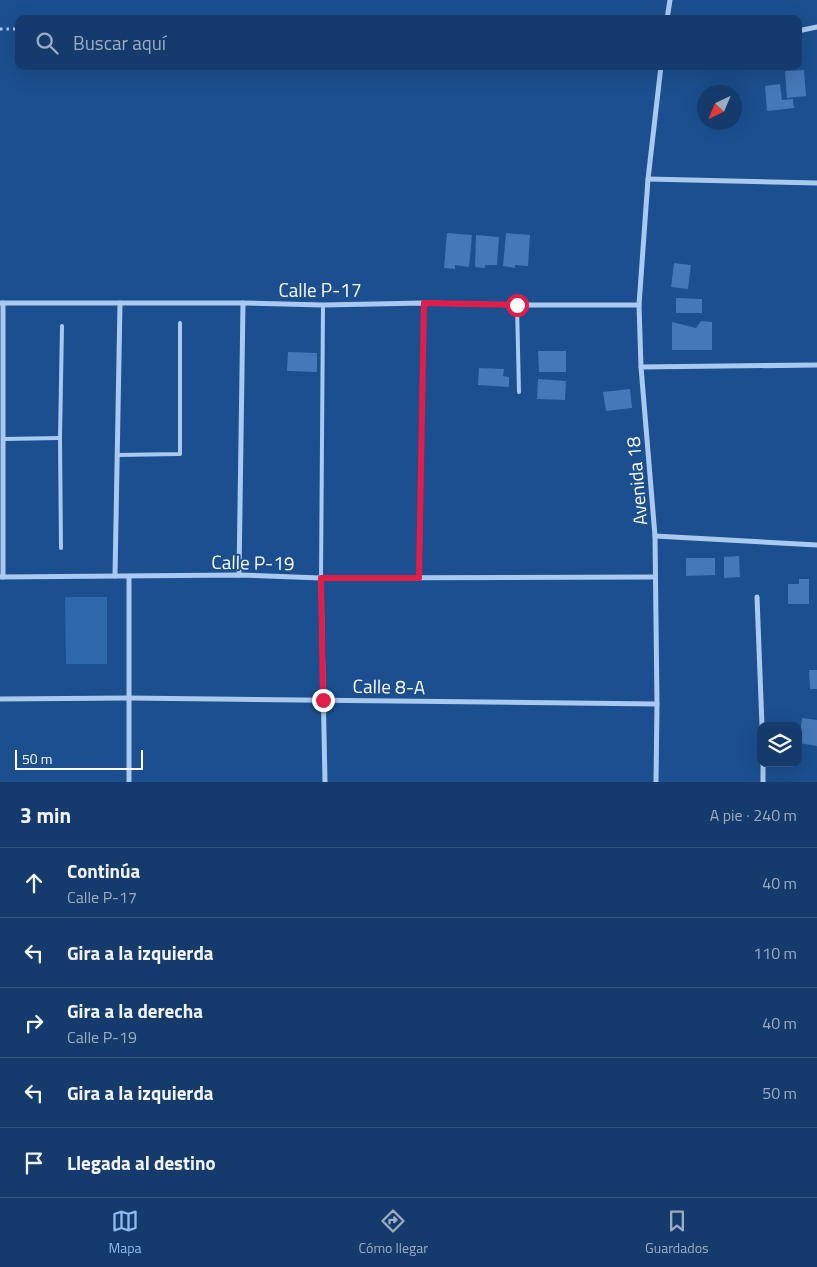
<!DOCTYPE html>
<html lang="es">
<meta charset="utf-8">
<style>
:root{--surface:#143b6b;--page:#1d4271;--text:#f1f3f6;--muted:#9dadc1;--line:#33557e;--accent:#90b9f0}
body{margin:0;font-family:"Titillium Web",sans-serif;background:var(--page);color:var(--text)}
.controls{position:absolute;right:15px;bottom:15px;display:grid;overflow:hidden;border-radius:10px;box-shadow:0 5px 20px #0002}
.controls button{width:45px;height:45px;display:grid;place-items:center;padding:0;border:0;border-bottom:1px solid var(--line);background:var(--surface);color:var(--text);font:25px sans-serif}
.compass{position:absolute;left:697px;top:85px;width:45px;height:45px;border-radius:50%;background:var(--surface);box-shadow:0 5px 20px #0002;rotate:224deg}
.scale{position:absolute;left:15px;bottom:12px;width:128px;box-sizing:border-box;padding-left:5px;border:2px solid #fff;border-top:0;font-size:14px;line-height:18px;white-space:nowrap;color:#fff;-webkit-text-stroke:4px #1b4f8f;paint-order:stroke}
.stop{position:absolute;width:15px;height:15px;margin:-11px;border:4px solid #e11d48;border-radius:50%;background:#fff}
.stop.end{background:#e11d48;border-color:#fff;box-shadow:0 1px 5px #0008}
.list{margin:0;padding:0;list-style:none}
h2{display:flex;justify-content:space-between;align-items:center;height:65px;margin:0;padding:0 20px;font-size:21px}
h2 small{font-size:16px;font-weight:400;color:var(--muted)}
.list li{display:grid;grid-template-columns:32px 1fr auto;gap:15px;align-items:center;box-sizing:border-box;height:70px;padding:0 20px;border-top:1px solid var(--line)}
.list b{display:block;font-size:19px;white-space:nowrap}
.list p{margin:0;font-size:16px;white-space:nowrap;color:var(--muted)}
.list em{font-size:16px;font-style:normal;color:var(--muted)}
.icon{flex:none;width:28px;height:28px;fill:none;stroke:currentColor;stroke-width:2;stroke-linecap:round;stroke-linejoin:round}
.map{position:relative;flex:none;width:817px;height:782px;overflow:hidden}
.search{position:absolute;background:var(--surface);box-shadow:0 5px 20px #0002;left:15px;right:15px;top:15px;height:55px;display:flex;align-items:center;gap:12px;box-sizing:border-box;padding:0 18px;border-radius:10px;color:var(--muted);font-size:19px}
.sheet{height:415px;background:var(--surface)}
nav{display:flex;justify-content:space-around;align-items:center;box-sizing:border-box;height:70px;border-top:1px solid var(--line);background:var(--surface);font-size:14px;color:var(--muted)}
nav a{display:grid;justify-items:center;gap:2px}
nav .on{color:var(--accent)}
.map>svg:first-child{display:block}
.green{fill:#2e69ad}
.building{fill:#4478b7}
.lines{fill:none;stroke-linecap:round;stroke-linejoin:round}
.path{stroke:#a9c9ee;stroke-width:3;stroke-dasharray:2.5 4;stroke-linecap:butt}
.service{stroke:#a9c9ee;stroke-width:4}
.minor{stroke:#a9c9ee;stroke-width:5}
.route{stroke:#e11d48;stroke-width:6}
.labels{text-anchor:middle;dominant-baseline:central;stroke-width:4;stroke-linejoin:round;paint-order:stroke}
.street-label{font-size:19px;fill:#fff;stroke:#1b4f8f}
</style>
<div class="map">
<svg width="817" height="782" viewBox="0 0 817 782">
<rect width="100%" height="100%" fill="#1b4f8f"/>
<polygon class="green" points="65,597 107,597 107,664 66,664"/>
<g class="building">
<polygon points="804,70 806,96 787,98 785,71"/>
<polygon points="780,84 782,100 793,99 794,108 767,111 765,86"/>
<polygon points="447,233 472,235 469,267 455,265 455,269 444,268"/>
<polygon points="506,233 530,235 528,266 515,265 515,268 503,266"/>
<polygon points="476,235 499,237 497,265 485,265 485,268 475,267"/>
<polygon points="674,263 691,265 688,289 671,287"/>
<polygon points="676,298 702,299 702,313 676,313"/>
<polygon points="701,321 712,322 712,350 672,350 672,322 696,328"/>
<polygon points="538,351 566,351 566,372 539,372"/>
<polygon points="288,352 317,353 317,372 287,371"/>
<polygon points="479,368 504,369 503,376 509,377 509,387 478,385"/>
<polygon points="538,379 566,381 565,400 537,399"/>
<polygon points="630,389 632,408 606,411 603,392"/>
<polygon points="739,556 740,577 724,578 724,557"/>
<polygon points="686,558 715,558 715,575 686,576"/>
<polygon points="799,579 809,579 809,604 788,604 788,584 799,584"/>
<polygon points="809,670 817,670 817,689 810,689"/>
<polygon points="802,718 817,720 817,746 799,743"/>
</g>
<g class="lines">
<polyline class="path" points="0,29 19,29"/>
<g class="service">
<polyline points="517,305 519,392"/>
<polyline points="3,439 60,438"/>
<polyline points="117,455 180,454 180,323"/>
<polyline points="61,548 60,438 62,326"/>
<polyline points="321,578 323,305"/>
<polyline points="419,578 424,303"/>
</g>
<g class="minor">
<polyline points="667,19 670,0"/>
<polyline points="798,31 817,27"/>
<polyline points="648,179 817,183"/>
<polyline points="0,303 243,303 323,305 424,303 517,305 639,305"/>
<polyline points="641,367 817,365"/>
<polyline points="655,536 817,545"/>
<polyline points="239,575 243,303"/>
<polyline points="115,576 120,303"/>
<polyline points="0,577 239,575 321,578 655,577"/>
<polyline points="3,577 3,303"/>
<polyline points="129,577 129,782"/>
<polyline points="321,578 325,782"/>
<polyline points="757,597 762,726"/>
<polyline points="0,699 129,698 657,704"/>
<polyline points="763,763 763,782"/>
<polyline points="656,782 657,704 655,536 641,367 639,305 648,179 661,66"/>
</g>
</g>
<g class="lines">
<polyline class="route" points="323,700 321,578 419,578 424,303 517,305"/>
</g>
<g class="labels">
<g class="street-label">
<text x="320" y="289">Calle P-17</text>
<text transform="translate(636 481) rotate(-95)">Avenida 18</text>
<text transform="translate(253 562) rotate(1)">Calle P-19</text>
<text transform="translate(389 686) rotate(1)">Calle 8-A</text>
</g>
</g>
</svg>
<div class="controls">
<button><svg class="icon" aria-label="layers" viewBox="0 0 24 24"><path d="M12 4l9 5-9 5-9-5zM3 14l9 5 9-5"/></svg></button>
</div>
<svg class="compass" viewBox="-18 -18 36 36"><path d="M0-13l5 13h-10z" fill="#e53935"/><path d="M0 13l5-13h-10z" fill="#9dadc1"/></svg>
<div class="scale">50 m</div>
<div class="stop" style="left:517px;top:305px"></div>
<div class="stop end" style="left:323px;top:700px"></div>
<div class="search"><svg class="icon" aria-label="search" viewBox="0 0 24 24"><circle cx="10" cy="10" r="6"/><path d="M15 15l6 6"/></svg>Buscar aquí</div>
</div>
<section class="sheet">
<h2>3 min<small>A pie · 240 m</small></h2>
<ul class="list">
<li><svg class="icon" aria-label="ahead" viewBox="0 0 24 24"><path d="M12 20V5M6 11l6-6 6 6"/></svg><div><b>Continúa</b><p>Calle P-17</p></div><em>40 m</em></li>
<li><svg class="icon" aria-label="left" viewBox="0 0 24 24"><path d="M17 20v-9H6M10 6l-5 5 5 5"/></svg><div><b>Gira a la izquierda</b></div><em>110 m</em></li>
<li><svg class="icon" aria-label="right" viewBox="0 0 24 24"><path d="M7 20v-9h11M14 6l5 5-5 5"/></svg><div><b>Gira a la derecha</b><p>Calle P-19</p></div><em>40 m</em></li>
<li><svg class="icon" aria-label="left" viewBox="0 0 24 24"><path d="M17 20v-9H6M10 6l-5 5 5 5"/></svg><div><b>Gira a la izquierda</b></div><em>50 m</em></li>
<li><svg class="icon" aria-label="arrive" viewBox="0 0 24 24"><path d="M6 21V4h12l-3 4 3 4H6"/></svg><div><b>Llegada al destino</b></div></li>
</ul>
</section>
<nav>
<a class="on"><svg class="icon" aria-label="map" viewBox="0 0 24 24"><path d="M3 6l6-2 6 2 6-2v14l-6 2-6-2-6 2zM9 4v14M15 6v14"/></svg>Mapa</a>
<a><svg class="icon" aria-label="directions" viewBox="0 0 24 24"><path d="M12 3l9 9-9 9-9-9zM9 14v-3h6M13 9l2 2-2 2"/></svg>Cómo llegar</a>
<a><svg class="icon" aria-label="saved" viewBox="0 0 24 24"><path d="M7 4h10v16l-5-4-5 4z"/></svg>Guardados</a>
</nav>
